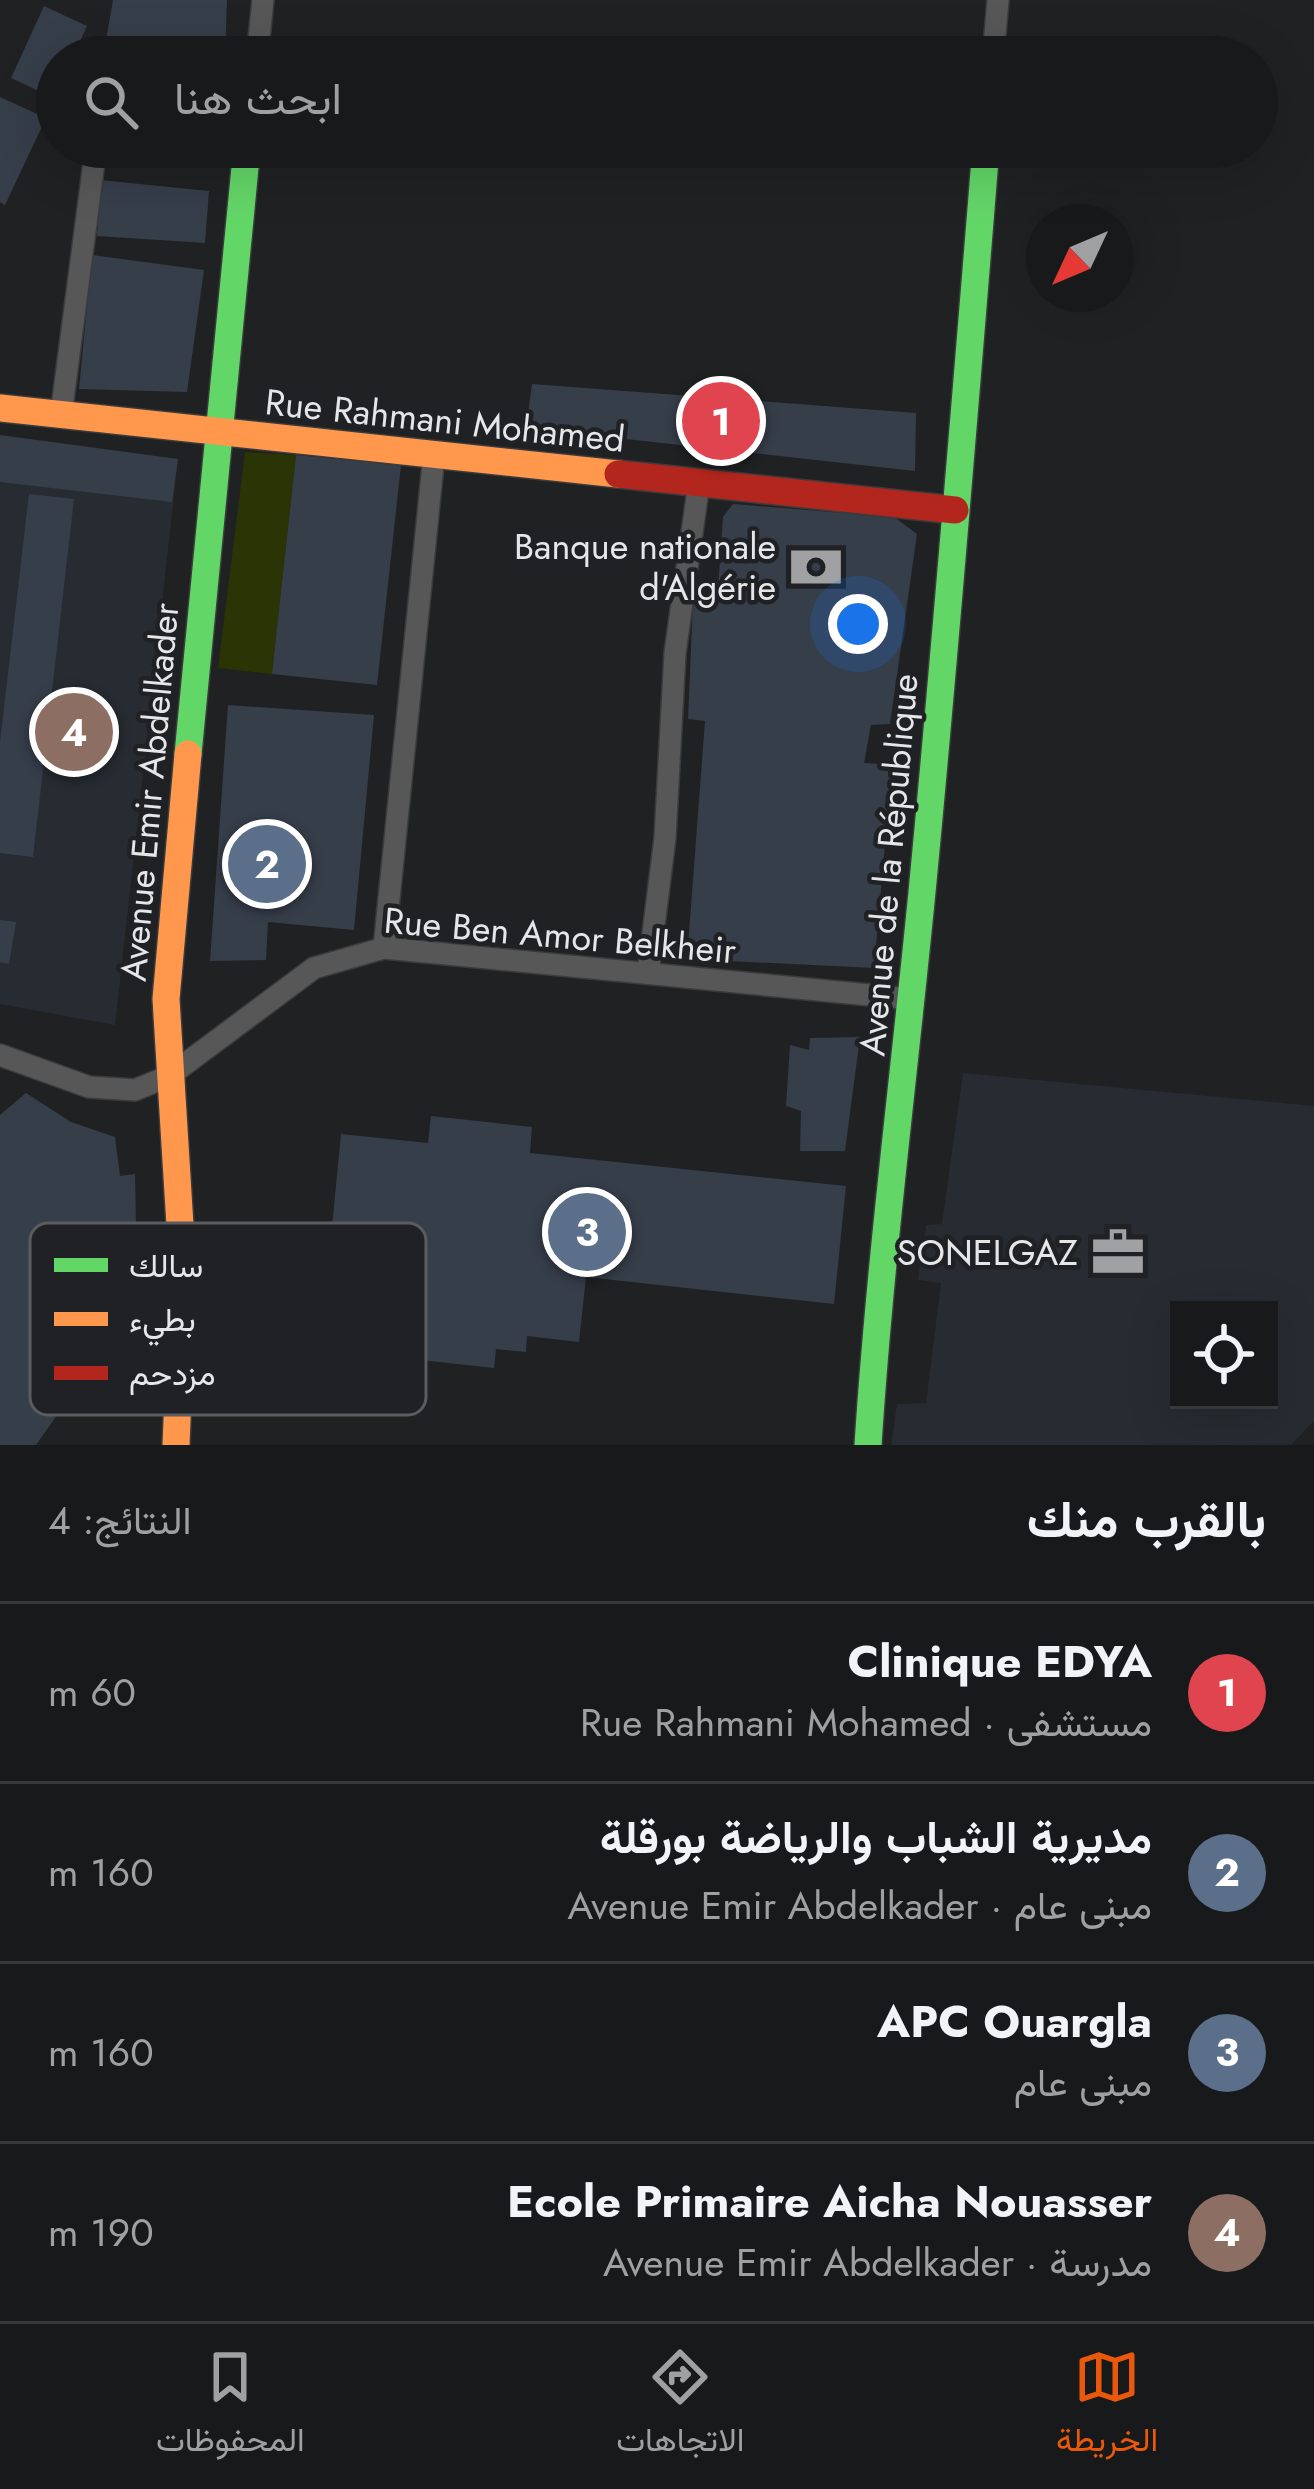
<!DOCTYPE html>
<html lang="ar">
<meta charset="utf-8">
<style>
:root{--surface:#18191a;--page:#252627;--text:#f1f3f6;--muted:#9fa0a2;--line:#363839;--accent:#ea580c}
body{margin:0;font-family:Jost,Vazirmatn,sans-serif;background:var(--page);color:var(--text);direction:rtl}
.controls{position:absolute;right:36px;bottom:36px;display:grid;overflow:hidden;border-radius:0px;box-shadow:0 12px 48px #0002}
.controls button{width:108px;height:108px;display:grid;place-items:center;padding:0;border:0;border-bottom:3px solid var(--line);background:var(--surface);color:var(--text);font:60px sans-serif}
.compass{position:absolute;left:1026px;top:204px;width:108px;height:108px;border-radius:50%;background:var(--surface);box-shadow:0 12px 48px #0002;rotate:226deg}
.you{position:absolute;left:858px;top:624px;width:42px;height:42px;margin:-30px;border:9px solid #fff;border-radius:50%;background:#1a73e8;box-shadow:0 0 0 18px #1a73e833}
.badge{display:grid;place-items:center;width:78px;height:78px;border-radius:50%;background:var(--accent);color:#fff;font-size:39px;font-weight:700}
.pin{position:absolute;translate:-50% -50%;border:6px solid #fff;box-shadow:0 3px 12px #0006}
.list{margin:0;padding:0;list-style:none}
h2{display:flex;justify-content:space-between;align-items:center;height:156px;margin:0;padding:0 48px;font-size:51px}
h2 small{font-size:39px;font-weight:400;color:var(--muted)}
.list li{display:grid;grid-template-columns:78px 1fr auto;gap:36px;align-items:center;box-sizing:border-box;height:180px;padding:0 48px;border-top:3px solid var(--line)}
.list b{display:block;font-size:45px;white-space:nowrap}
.list p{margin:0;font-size:39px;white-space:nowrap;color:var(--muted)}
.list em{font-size:39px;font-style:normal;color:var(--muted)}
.icon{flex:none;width:66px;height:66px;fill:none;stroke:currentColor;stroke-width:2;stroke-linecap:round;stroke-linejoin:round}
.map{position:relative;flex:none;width:1314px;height:1445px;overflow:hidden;direction:ltr}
.search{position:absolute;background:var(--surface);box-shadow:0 12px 48px #0002;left:36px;right:36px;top:36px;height:132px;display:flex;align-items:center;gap:30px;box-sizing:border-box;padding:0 42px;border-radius:66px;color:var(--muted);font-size:45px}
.sheet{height:876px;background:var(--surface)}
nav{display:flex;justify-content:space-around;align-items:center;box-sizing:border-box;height:168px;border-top:3px solid var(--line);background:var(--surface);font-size:33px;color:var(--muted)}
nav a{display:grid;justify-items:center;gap:6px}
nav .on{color:var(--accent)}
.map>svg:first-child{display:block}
.built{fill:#272c32;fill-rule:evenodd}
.green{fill:#2a3405}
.building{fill:#363e4a}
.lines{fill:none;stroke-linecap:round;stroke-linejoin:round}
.street-casing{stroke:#3a3b3c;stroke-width:24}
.fast-casing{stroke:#3a3b3c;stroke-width:30}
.slow-casing{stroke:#3a3b3c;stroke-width:30}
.jam-casing{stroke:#3a3b3c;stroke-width:30}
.street{stroke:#575758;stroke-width:21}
.fast{stroke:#63d668;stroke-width:27}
.slow{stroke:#ff974d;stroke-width:27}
.jam{stroke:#b3261e;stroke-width:27}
.labels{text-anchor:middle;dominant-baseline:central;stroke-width:9;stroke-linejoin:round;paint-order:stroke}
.street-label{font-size:36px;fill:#e5e6e8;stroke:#1f2124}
.poi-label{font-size:36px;fill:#e5e6e8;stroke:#1f2124;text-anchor:end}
.key{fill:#1f2124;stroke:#5a5c5f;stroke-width:3}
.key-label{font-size:33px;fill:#e5e6e8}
</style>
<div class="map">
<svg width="1314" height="1445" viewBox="0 0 1314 1445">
<rect width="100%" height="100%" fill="#202123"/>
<g class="built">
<polygon points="0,437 178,459 115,1025 0,1004"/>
<path d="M963 1073 1314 1106V1421L1291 1445H891L897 1404 926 1403 941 1283 918 1280 926 1225 942 1224ZM1179 1310H1269V1400H1179Z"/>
</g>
<polygon class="green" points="245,452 296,455 272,674 218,668"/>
<g class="building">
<polygon points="113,0 227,0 225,57 103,57"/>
<polygon points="44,6 87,26 73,57 57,57 54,98 11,78"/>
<polygon points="0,97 46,118 5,205 0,202"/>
<polygon points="109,147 220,147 219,165 110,161"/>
<polygon points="100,180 209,191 205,243 97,236"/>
<polygon points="92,255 204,270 187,392 79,389"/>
<polygon points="532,384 916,413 915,471 526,428"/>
<polygon points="0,435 178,459 172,502 0,482"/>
<polygon points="296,455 401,465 377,685 272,674"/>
<polygon points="29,494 74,499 33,857 0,853 0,742"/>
<polygon points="733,504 894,517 917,534 890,724 871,725 864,763 892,765 874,968 687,959 705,721 688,719 693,601 717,603 723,517"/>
<polygon points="228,705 374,715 354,930 268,922 266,960 210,961"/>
<polygon points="0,920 16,922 9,964 0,962"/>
<polygon points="860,1037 845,1151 800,1151 801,1111 786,1106 790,1045 809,1050 810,1038"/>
<polygon points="26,1093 71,1122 115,1137 120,1176 135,1174 137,1275 131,1320 114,1344 103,1350 36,1445 0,1445 0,1115"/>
<polygon points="431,1116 532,1127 530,1153 846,1186 834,1304 586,1277 579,1342 527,1336 526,1352 496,1349 494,1368 402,1358 405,1327 323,1319 341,1134 428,1143"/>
</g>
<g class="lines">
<g class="street-casing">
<g id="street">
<polyline points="257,57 263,0"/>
<polyline points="993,57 998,0"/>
<polyline points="61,415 96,147"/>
<polyline points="384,948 434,455"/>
<polyline points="648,973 665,838 675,653 699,483"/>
<polyline points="0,1055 89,1087 135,1090 169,1076 314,968 384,948 911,999"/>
</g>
</g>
<g class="fast-casing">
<g id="fast">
<polyline points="188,754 247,147"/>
<path d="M868 1445C880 1260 904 1076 922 892 946 644 966 395 986 147"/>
</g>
</g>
<g class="slow-casing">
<g id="slow">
<polyline points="0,408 618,474"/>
<polyline points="176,1445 183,1274 166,999 188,754"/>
</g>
</g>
<g class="jam-casing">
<polyline id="jam" points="618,474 955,510"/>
</g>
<use href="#street" class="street"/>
<use href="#fast" class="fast"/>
<use href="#slow" class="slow"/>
<use href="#jam" class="jam"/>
</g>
<defs>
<g id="bank-bare" transform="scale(4.14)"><path d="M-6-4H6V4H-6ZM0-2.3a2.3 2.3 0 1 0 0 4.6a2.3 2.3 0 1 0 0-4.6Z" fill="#a0a1a3" stroke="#1f2124" stroke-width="2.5" paint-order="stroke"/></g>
<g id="office-bare" transform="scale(4.14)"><path d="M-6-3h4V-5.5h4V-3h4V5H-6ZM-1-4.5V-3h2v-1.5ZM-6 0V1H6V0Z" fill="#a0a1a3" stroke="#1f2124" stroke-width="2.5" paint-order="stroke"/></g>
</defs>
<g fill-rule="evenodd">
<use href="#bank-bare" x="816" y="567"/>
<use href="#office-bare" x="1118" y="1252"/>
</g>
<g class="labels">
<g class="street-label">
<text transform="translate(445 420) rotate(6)">Rue Rahmani Mohamed</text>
<text transform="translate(149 792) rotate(-85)">Avenue Emir Abdelkader</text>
<text transform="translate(888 865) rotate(-85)">Avenue de la République</text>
<text transform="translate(560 935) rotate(5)">Rue Ben Amor Belkheir</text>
</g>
<g class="poi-label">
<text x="776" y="546">Banque nationale<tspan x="776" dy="41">d'Algérie</tspan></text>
<text x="1078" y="1252">SONELGAZ</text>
</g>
</g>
<rect x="30" y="1223" width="396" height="192" rx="18" class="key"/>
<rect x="54" y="1258" width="54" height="14" fill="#63d668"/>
<rect x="54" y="1312" width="54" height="14" fill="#ff974d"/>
<rect x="54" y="1366" width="54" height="14" fill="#b3261e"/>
<g class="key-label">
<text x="129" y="1277">سالك</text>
<text x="129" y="1331">بطيء</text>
<text x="129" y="1385">مزدحم</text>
</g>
</svg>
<div class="controls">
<button><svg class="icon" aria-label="locate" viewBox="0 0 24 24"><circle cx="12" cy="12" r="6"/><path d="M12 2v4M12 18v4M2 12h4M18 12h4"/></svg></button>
</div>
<svg class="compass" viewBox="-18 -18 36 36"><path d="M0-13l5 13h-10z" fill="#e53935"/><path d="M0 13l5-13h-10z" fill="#9fa0a2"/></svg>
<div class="you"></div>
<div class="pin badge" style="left:721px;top:421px;background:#e0444e">1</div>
<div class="pin badge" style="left:267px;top:864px;background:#5c6f8a">2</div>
<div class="pin badge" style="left:587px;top:1232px;background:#5c6f8a">3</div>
<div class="pin badge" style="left:74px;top:732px;background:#8d6e63">4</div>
<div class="search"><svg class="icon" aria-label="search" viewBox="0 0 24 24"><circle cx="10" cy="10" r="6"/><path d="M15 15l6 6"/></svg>ابحث هنا</div>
</div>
<section class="sheet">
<h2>بالقرب منك<small>النتائج: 4</small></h2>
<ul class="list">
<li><span class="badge" style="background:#e0444e">1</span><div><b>Clinique EDYA</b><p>مستشفى · Rue Rahmani Mohamed</p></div><em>60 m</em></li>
<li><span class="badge" style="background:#5c6f8a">2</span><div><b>مديرية الشباب والرياضة بورقلة</b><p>مبنى عام · Avenue Emir Abdelkader</p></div><em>160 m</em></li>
<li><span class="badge" style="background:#5c6f8a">3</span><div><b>APC Ouargla</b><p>مبنى عام</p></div><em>160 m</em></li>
<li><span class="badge" style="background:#8d6e63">4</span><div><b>Ecole Primaire Aicha Nouasser</b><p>مدرسة · Avenue Emir Abdelkader</p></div><em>190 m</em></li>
</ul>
</section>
<nav>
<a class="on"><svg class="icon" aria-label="map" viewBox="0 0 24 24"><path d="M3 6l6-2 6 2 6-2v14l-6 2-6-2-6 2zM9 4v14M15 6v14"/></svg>الخريطة</a>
<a><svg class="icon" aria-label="directions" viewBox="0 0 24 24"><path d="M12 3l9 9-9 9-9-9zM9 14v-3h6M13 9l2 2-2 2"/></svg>الاتجاهات</a>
<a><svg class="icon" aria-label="saved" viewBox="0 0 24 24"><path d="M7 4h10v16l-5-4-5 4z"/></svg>المحفوظات</a>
</nav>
